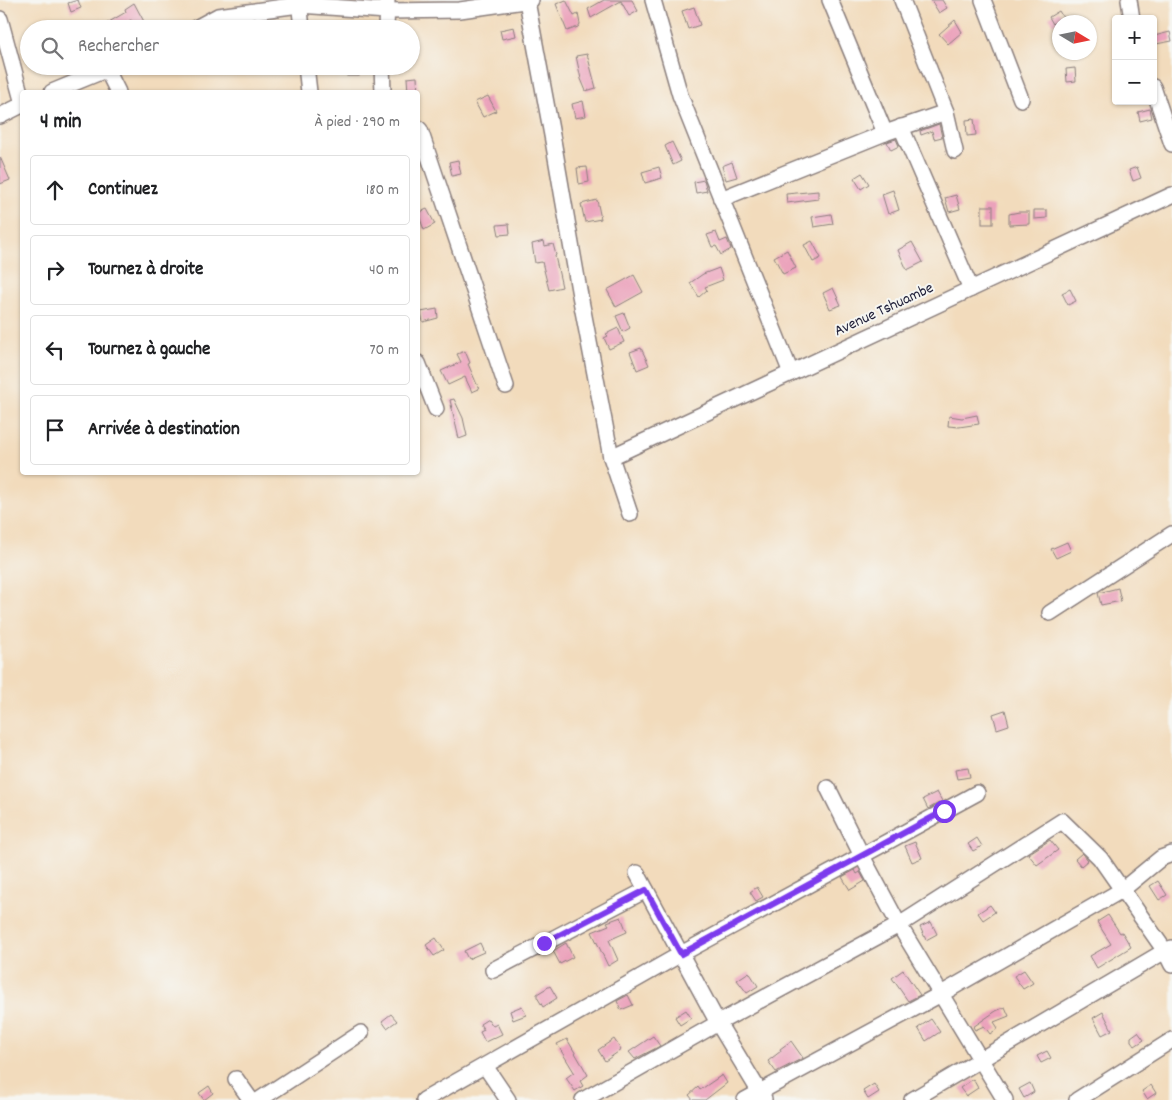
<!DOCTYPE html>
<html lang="fr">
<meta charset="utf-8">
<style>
:root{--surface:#fff;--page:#f2f2f2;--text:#202124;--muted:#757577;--line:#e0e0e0}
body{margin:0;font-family:Dekko,sans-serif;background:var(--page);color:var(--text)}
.controls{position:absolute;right:15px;top:15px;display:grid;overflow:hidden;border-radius:5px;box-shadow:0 1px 4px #0004}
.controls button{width:45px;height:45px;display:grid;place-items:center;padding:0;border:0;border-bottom:1px solid var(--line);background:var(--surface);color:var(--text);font:25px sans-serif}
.compass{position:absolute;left:1052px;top:15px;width:45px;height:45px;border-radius:50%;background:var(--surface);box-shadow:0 1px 4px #0004;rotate:100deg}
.stop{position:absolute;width:15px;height:15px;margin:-11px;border:4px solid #7c3aed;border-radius:50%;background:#fff}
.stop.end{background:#7c3aed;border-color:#fff;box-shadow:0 1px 5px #0008}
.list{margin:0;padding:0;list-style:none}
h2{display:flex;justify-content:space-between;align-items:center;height:65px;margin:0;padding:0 20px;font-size:21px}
h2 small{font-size:16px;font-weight:400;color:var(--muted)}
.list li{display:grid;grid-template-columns:32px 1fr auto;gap:15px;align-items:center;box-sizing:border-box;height:70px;margin:0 10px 10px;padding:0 10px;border:1px solid var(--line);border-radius:5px}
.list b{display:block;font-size:19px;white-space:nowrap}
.list em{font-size:16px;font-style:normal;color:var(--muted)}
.icon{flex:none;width:28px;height:28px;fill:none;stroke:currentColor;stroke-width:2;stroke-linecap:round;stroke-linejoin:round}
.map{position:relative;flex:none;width:1172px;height:1100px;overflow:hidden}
.search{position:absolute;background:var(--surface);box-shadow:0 1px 4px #0004;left:20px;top:20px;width:400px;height:55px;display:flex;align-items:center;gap:12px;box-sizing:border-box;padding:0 18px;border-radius:28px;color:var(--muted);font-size:19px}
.panel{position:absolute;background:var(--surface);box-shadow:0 1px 4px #0004;left:20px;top:90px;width:400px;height:385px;border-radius:5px}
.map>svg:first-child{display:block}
.building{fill:#eba2bb}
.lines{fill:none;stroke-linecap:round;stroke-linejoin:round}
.minor-casing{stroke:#8a7e7c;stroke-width:18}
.minor{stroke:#fff;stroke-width:15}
.route{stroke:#7c3aed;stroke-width:6}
.labels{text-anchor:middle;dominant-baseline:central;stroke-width:4;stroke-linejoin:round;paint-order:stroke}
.street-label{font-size:16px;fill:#22223b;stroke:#f6f6f2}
</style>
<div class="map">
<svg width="1172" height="1100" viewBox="0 0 1172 1100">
<rect width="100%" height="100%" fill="#f6f6f2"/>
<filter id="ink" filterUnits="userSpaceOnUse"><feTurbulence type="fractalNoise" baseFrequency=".02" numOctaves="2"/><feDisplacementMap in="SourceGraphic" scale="10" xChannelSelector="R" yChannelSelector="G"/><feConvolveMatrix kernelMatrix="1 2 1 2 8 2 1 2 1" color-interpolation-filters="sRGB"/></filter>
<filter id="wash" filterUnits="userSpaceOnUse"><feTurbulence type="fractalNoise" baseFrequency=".0096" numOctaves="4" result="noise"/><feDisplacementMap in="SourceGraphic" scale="20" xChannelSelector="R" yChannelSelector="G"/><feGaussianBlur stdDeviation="1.12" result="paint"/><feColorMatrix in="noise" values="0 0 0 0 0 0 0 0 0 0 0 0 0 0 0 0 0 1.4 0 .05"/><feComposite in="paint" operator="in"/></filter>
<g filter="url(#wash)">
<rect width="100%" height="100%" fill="#f2dbbc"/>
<g id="blocks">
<g class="building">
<polygon points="78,0 81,8 71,12 68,3"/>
<polygon points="566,0 574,16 578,14 580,24 578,27 567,31 556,4"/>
<polygon points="604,0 632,0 638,11 629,16 621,1 591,18 588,9"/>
<polygon points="931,0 942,0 947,8 939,13"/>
<polygon points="134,3 148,29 136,29 131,20 115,29 97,29 126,12 125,9"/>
<polygon points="694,7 700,25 688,29 682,11"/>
<polygon points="1059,11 1064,19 1053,24 1049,17"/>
<polygon points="955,20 962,32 948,44 939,34"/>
<polygon points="514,27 516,36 502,39 500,30"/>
<polygon points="1170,32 1172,41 1156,44 1154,36"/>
<polygon points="587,54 596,88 586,91 581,79 576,56"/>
<rect x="347" y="66" width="12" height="10"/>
<polygon points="1075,68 1076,81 1067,82 1066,69"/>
<polygon points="417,77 418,92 408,92 407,78"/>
<polygon points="488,96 496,111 483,117 475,102"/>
<polygon points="583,101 586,116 575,118 572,104"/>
<polygon points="1150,109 1152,118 1140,121 1138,112"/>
<polygon points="974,119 976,135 967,136 966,120"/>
<polygon points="939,124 942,137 934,139 932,131 921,135 920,131"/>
<polygon points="896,139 899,146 891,150 887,142"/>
<polygon points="672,142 681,161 673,165 665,146"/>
<polygon points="0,157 10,180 0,184"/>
<polygon points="458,160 461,174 452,176 449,162"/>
<polygon points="732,162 737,177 726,180 722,166"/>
<polygon points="587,167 589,182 579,184 577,168"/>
<polygon points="659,167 662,178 645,183 642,172"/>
<polygon points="1137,167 1141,178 1133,181 1129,170"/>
<polygon points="862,173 869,184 861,189 854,178"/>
<polygon points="704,180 707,191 696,193 694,182"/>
<polygon points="893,190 899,210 888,214 882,194"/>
<polygon points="818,191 818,199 787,203 786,194"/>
<polygon points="956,195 960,209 949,212 945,198"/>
<polygon points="597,200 601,219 585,222 581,204"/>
<rect x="982" y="206" width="11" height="18"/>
<polygon points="427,209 435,224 424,230 418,213"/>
<polygon points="1034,210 1047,210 1047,218 1034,219"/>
<polygon points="1019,212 1029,212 1029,224 1009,225 1009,214"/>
<polygon points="831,214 833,224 814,227 812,217"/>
<polygon points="509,224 510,234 499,235 497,225"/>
<polygon points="716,232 720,242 727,239 731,249 721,255 716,246 712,247 707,235"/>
<polygon points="544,241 545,246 553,244 556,255 555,256 562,287 549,290 542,262 535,263 532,244"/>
<polygon points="812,241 821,258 813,262 804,245"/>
<polygon points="912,242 923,262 907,270 898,250"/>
<polygon points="787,250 796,268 783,274 774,257"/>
<polygon points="719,268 723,280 705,287 707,290 699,297 690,283 703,274"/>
<polygon points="634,275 643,292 616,307 607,290"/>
<polygon points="833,288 841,305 830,309 823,293"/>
<polygon points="1070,289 1076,301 1068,305 1062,293"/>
<polygon points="437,309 438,318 423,322 421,312"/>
<polygon points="624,313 630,328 623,332 616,316"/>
<polygon points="618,328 624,342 609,349 604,338 608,336 606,334"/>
<polygon points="641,348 649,365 637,370 630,352"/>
<polygon points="465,351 470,363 468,364 479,389 472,392 465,377 448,385 441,371 461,362 457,354"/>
<polygon points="454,399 463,418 467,436 459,439 450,400"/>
<polygon points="977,415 979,424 959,427 948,426 949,416 962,418"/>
<polygon points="1067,542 1071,551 1056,558 1051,549"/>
<polygon points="1118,588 1121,601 1101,605 1098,593"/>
<polygon points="1005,710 1009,725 997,729 993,714"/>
<polygon points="968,768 970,777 957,779 955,770"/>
<polygon points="937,792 942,801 928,809 923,799"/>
<polygon points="977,838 982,846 973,851 968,844"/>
<polygon points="1050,840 1058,850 1037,865 1028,854"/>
<polygon points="915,842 922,858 912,862 905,846"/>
<polygon points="1082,853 1088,860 1081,866 1075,859"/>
<polygon points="855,870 857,874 860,872 865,881 850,890 842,877"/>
<polygon points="1158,881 1167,895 1159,900 1150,886"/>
<polygon points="757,887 763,897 756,901 750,892"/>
<polygon points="990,905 995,912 983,920 978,913"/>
<polygon points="1108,915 1120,933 1122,932 1131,947 1097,968 1090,956 1111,944 1097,922"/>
<polygon points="621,917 627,932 609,940 618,960 608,966 592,932 609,925 607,922"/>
<polygon points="931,922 937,934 926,940 920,927"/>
<polygon points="436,938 444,950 434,956 426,945"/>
<polygon points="480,943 484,952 468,959 464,951"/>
<polygon points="566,943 573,957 560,964 553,951"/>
<polygon points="903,970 920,995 908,1001 892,978"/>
<polygon points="1024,970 1033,983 1023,989 1014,976"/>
<polygon points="749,972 758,986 747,993 737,980"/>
<polygon points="550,986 557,998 543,1007 537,997 537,994"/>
<polygon points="628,995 633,1005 621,1010 617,1001"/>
<polygon points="522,1006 526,1015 513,1020 510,1011"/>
<polygon points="1005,1007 1009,1016 994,1022 998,1028 990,1034 984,1026 975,1030 973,1027 996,1011"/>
<polygon points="686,1010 691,1018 680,1025 675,1017"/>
<polygon points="1103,1012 1112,1030 1102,1035 1093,1018"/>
<polygon points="391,1014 397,1021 387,1028 382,1021"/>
<polygon points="488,1019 493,1026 497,1024 502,1034 485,1042 480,1032 484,1030 480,1024"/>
<polygon points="931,1019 940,1032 926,1041 918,1028"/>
<polygon points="1138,1032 1144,1040 1135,1046 1131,1041 1131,1037"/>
<polygon points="653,1036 660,1046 635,1059 629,1052"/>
<polygon points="567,1039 588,1075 580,1081 583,1086 575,1091 566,1078 574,1072 557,1044"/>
<polygon points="614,1039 621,1050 605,1061 598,1050"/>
<polygon points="791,1041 803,1058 776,1072 768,1061 781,1051 780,1049"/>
<polygon points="1047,1051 1051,1058 1041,1063 1037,1056"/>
<polygon points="722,1075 727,1083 705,1100 693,1100 689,1095 698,1087 700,1090"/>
<polygon points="973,1079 978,1088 966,1096 960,1088"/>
<polygon points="1030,1083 1034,1092 1024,1098 1019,1089"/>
<polygon points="874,1084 879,1092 868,1099 863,1091"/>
<polygon points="1151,1085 1156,1093 1147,1099 1142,1091"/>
<polygon points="209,1086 213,1093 204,1100 199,1093"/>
</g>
</g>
</g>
<g filter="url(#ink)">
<use href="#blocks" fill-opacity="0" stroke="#8a7e7c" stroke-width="1"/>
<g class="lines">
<g class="minor-casing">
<g id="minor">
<polyline points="299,0 302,29"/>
<polyline points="653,0 680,95 791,373"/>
<polyline points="830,0 885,133"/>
<polyline points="902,0 946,112 955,151"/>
<polyline points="983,0 1021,99"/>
<polyline points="1129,0 1132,19"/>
<polyline points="527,1 554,146 579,290 611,457 630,514"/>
<polyline points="0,19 22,100"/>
<polyline points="194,29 218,16 299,5 387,11 460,10 531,0"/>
<polyline points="386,29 387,0"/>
<polyline points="306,66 309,92"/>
<polyline points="382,66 383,92"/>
<polyline points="107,70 118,92"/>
<polyline points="1153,87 1172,144"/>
<polyline points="52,92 115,66"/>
<polyline points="0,116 22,105"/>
<polyline points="901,127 971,289"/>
<polyline points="418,128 420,130 506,386"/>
<polyline points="721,199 885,133 946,112"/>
<polyline points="418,363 436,409"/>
<polyline points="611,457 1172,195"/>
<polyline points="1050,613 1172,534"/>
<polyline points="828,788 862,856 899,925 1005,1100"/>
<polyline points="637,873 718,1023 764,1099"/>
<polyline points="493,970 646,890"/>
<polyline points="485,1066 508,1100"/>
<polyline points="236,1079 251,1100"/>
<polyline points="259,1100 361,1033"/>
<polyline points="424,1100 681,954 977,793"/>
<polyline points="583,1100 718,1023 899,925 1062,821 1100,858 1165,951 1172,965"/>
<polyline points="745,1100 941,994 1122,890 1161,858 1172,854"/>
<polyline points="912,1100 1165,951 1172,948"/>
<polyline points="1077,1100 1172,1040"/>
</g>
</g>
<use href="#minor" class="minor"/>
</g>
</g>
<g class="lines" filter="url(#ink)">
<polyline class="route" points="544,943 646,890 681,954 944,811"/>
</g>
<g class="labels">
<g class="street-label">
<text transform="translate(884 310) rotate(-25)">Avenue Tshuambe</text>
</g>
</g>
</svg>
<div class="controls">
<button>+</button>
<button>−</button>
</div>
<svg class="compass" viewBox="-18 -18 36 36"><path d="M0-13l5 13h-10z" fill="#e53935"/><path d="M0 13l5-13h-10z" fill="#757577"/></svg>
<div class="stop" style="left:944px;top:811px"></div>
<div class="stop end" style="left:544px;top:943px"></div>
<div class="search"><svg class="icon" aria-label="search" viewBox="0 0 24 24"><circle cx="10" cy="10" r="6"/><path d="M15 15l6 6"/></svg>Rechercher</div>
<section class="panel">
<h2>4 min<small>À pied · 290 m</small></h2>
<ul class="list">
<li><svg class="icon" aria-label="ahead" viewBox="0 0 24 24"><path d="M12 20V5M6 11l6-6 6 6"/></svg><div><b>Continuez</b></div><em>180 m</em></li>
<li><svg class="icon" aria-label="right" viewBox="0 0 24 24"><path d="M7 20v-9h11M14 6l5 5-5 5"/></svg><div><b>Tournez à droite</b></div><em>40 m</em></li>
<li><svg class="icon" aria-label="left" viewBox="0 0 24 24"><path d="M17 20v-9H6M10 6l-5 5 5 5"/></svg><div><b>Tournez à gauche</b></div><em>70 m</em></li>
<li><svg class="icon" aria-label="arrive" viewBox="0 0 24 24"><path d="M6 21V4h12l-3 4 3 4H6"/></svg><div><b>Arrivée à destination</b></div></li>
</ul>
</section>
</div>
